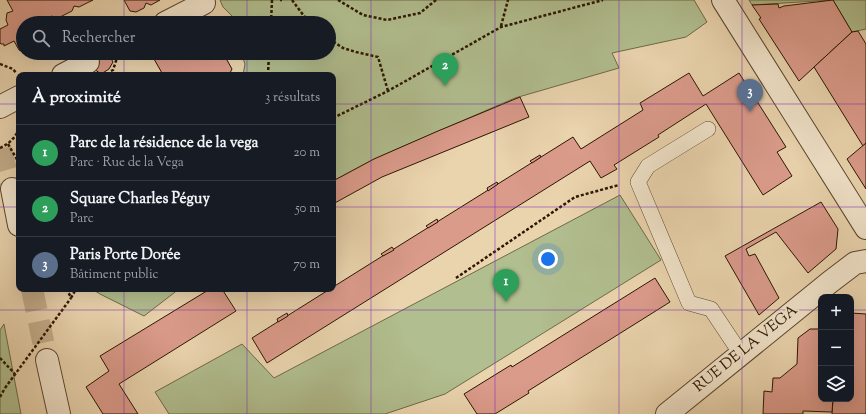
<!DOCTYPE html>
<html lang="fr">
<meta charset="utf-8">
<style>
:root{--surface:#171b24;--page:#242831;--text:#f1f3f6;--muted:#9ea1a6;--line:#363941;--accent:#c59692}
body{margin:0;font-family:"Sorts Mill Goudy",serif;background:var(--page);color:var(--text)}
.controls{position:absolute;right:12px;bottom:12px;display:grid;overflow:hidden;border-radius:8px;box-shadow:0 4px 16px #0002}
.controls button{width:36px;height:36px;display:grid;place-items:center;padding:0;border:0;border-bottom:1px solid var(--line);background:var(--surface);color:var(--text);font:20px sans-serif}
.you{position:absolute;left:548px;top:259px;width:14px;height:14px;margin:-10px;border:3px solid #fff;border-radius:50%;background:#1a73e8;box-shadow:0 0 0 6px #1a73e833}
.badge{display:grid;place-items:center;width:26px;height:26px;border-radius:50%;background:var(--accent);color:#fff;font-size:13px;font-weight:700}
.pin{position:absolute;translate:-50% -33px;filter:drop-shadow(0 1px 2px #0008)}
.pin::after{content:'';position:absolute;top:21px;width:14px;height:12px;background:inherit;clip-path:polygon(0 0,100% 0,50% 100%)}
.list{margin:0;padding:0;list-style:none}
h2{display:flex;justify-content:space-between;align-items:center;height:52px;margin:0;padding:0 16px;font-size:17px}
h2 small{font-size:13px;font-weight:400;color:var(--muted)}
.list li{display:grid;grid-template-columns:26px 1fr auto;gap:12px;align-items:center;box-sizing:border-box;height:56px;padding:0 16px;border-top:1px solid var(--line)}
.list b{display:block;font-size:15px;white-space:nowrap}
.list p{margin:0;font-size:13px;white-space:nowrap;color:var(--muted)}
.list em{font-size:13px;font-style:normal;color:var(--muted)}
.icon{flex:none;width:22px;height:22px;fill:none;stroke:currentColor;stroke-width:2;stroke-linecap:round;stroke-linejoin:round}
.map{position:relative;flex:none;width:866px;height:414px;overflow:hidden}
.search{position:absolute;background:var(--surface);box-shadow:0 4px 16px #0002;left:16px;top:16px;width:320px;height:44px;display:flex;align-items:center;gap:10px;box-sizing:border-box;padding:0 14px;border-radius:22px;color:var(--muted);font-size:15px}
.panel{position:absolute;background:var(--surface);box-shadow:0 4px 16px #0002;left:16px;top:72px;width:320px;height:220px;border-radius:8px}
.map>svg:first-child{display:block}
.green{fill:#b1be8f;stroke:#6e6a48}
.building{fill:#db9b8b;stroke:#2b1600}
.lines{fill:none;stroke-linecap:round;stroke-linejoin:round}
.street-tunnel{stroke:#c4ae8b;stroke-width:22;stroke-dasharray:22 11;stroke-linecap:butt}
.lane-casing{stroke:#5b462c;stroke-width:16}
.street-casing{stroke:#5b462c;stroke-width:24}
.path{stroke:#2b1600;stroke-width:2.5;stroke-dasharray:3 2;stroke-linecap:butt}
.lane{stroke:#f1e3ca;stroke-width:15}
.street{stroke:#f1e3ca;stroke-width:22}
.path-bridge{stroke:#2b1600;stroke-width:2.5;stroke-dasharray:3 2;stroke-linecap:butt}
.grid{fill:none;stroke:#7b2cbf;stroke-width:1;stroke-opacity:0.55}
.labels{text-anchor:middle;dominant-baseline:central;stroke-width:4;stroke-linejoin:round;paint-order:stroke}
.street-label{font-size:15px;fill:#2b1600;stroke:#f1e3ca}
</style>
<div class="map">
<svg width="866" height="414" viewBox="0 0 866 414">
<rect width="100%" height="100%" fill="#ead4ae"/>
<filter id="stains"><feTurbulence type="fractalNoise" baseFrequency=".005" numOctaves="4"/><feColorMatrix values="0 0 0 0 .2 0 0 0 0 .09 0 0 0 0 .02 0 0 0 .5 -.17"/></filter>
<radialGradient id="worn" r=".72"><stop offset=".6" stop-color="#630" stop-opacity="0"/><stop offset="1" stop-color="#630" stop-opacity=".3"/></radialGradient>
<g class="green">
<polygon points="220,0 694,0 707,22 686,37 612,53 619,68 515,98 374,159 333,181 333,75 243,75 245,64 241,53 329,53 329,23 232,23 235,19 223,7"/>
<polygon points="749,0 866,0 866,29 852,32 833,0 752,5"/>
<polygon points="620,195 661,260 445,394 385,414 169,414 155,392 242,344 274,378"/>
<polygon points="92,289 179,289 144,316 100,294"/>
<polygon points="4,324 21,414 0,414 0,330"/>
</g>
<g class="building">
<polygon points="7,0 93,0 79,7 74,6 72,11 58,18 51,16 48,23 23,23 23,52 19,50 14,41 4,46 4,44 1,44 0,43 0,29 8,25 6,20 7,13 13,11"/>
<polygon points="124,0 160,0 151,5 146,3 144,8 136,12 130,11"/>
<polygon points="833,0 852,32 799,81 759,19 761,18 752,5 778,4 779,8 784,6"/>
<polygon points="858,31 866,44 866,143 863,146 814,67 852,32"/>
<polygon points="86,53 108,53 113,62 109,69 101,74 94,69"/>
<polygon points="155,53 223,53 232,69 229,75 165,75 162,73 154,59"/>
<polygon points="689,73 703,96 739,73 786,147 777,152 792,176 763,195 706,104 658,135 659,137 614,165 617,169 601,178 590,161 267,363 252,338 330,289 333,289 333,287 573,137 581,149 643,110 640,103"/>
<polygon points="520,97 529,117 382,177 333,204 333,181 374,159 438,131"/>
<polygon points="866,143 866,189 847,159"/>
<polygon points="540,155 541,157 532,163 530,161"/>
<polygon points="497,182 498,184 488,191 487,188"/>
<polygon points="821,202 838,229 836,249 808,273 776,232 746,249 749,256 755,254 779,298 759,315 725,256"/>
<polygon points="437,219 438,222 428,228 426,226"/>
<polygon points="392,247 394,250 383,256 381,254"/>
<polygon points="655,278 670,302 528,391 529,393 495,414 477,414 464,394 511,365 512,367"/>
<polygon points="210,289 222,289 236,311 119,384 138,414 103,414 86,387 109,371 100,356"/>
<polygon points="287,313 288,316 278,322 277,319"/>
<polygon points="851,313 866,314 866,414 832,414 833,399 851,399"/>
<polygon points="810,329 821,329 821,399 833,399 832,412 803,411 803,414 763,414 764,391 772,392 773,378 780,378 797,364 798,338"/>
</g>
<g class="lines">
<g class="street-tunnel">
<polyline points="0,149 12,189"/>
<polyline points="32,289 47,360"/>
</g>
<g class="lane-casing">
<polyline id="lane" points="708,129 648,166 638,182 689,303 711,309 741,354"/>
</g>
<g class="street-casing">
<g id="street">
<polyline points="723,0 866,228"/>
<polyline points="165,23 204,3 203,0"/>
<polyline points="63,75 88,62"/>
<polyline points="0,107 19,97"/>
<polyline points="12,189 19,225"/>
<polyline points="47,360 59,414"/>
<polyline points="667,414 830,282 855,263 866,261"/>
</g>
</g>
<g class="path">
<polyline points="280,0 282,0"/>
<polyline points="292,0 304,16 311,23"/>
<polyline points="338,0 363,15 387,20 420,13 436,0"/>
<polyline points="271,23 272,0"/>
<polyline points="501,26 508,0"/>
<polyline points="329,39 343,48 356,52 378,57 388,91"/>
<polyline points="0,64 13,69 16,73"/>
<polyline points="111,71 113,70 116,61 116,53"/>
<polyline points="268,75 269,53"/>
<polyline points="333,118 388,91 501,27 603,0"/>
<polyline points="8,144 19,163"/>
<path d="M0 148C9 144 15 138 19 129"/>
<polyline points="456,278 575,197 619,185"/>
<polyline points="66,289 71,297"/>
<polyline points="71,298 76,289"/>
<polyline points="0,358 15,374"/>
<polyline points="0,397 5,388"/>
</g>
<use href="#lane" class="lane"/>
<use href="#street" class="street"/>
<polyline class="path-bridge" points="5,388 71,298"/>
</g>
<path class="grid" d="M124 0V23M247 0V23M371 0V414M495 0V414M619 0V414M742 0V414M124 53V75M247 53V75M0 104H19M333 104H866M0 207H19M333 207H866M124 289V414M247 289V414M0 310H821M851 310H866"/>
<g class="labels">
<g class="street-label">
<text transform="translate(746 349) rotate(-39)">RUE DE LA VEGA</text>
</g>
</g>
<rect width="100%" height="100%" filter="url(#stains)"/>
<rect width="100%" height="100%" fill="url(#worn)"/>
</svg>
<div class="controls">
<button>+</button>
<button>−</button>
<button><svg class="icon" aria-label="layers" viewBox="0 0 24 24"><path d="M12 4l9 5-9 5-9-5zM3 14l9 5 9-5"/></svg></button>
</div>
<div class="you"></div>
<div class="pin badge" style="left:506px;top:302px;background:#2e9e5b">1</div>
<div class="pin badge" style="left:445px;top:86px;background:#2e9e5b">2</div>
<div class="pin badge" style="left:750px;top:112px;background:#5c6f8a">3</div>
<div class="search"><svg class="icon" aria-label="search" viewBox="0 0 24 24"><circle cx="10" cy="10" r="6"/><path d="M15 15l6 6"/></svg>Rechercher</div>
<section class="panel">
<h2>À proximité<small>3 résultats</small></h2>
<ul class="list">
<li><span class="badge" style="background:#2e9e5b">1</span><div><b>Parc de la résidence de la vega</b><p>Parc · Rue de la Vega</p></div><em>20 m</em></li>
<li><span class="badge" style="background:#2e9e5b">2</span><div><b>Square Charles Péguy</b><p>Parc</p></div><em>50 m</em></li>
<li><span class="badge" style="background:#5c6f8a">3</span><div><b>Paris Porte Dorée</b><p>Bâtiment public</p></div><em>70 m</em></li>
</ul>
</section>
</div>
